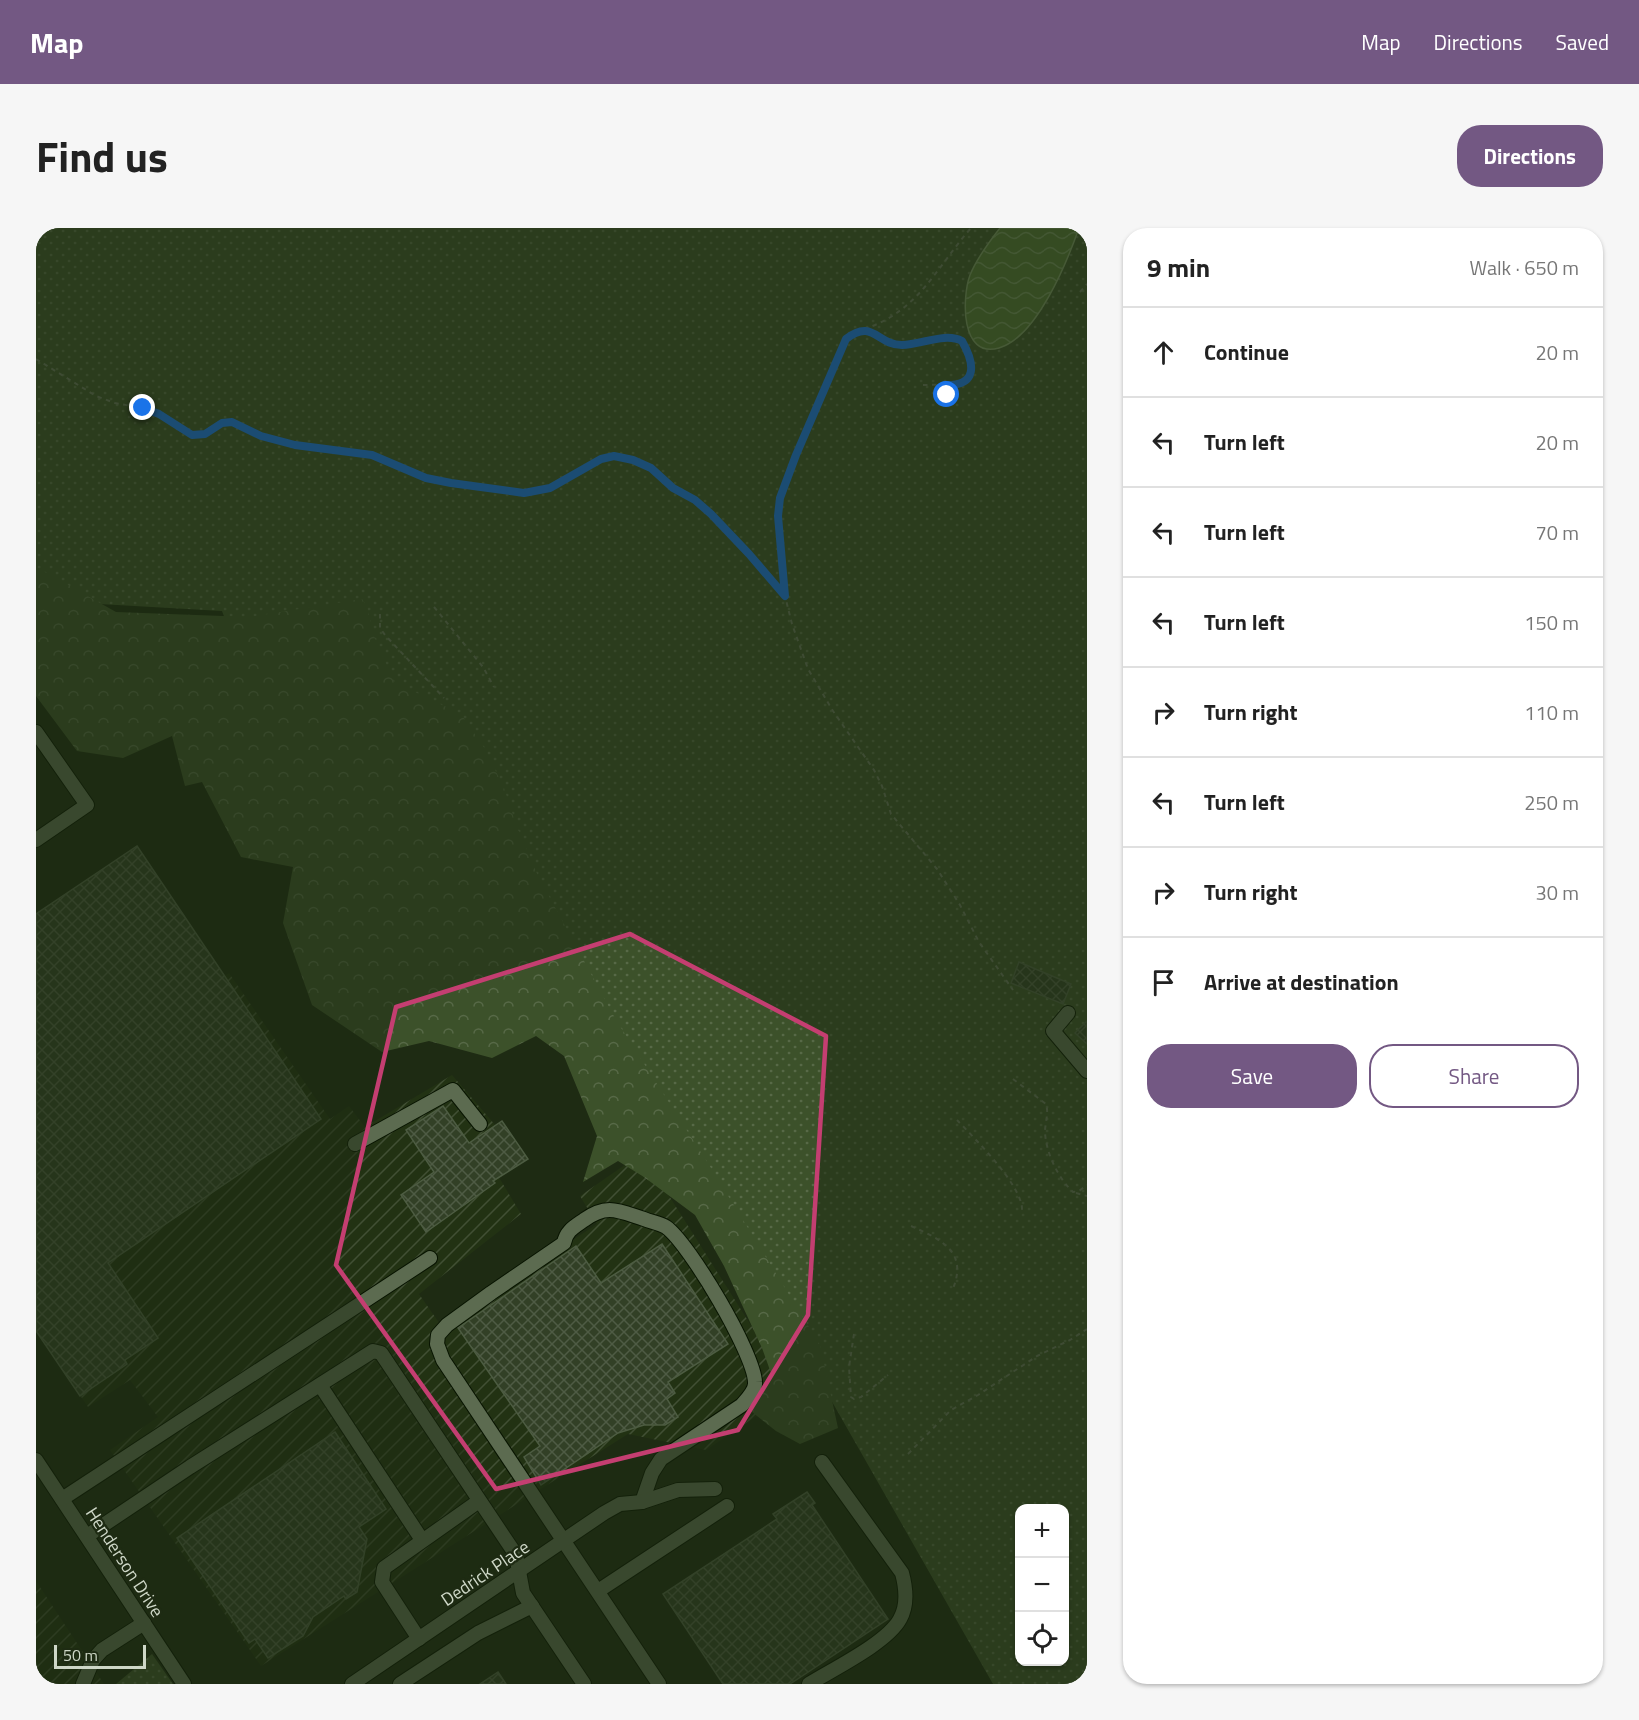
<!DOCTYPE html>
<meta charset="utf-8">
<style>
:root{--surface:#fff;--page:#f6f6f6;--text:#222;--muted:#767676;--line:#e0e0e0;--accent:#735883}
body{margin:0;font-family:"Titillium Web",sans-serif;background:var(--page);color:var(--text)}
.controls{position:absolute;right:18px;bottom:18px;display:grid;overflow:hidden;border-radius:12px;box-shadow:0 2px 4px #0004}
.controls button{width:54px;height:54px;display:grid;place-items:center;padding:0;border:0;border-bottom:2px solid var(--line);background:var(--surface);color:var(--text);font:30px sans-serif}
.scale{position:absolute;left:18px;bottom:15px;width:92px;box-sizing:border-box;padding-left:6px;border:3px solid #ced7c7;border-top:0;font-size:16px;line-height:21px;white-space:nowrap;color:#ced7c7;-webkit-text-stroke:4px #1e2b13;paint-order:stroke}
.stop{position:absolute;width:18px;height:18px;margin:-14px;border:4px solid #1a73e8;border-radius:50%;background:#fff}
.stop.end{background:#1a73e8;border-color:#fff;box-shadow:0 2px 6px #0008}
.list{margin:0;padding:0;list-style:none}
h2{display:flex;justify-content:space-between;align-items:center;height:78px;margin:0;padding:0 24px;font-size:26px}
h2 small{font-size:20px;font-weight:400;color:var(--muted)}
.list li{display:grid;grid-template-columns:39px 1fr auto;gap:18px;align-items:center;box-sizing:border-box;height:90px;padding:0 24px;border-top:2px solid var(--line)}
.list b{display:block;font-size:22px;white-space:nowrap}
.list em{font-size:20px;font-style:normal;color:var(--muted)}
.actions{display:flex;gap:12px;padding:18px 24px}
.actions a{flex:1;padding:14px 0;border:2px solid var(--accent);border-radius:24px;text-align:center;font-size:21px;color:var(--accent)}
.actions .main{background:var(--accent);color:#fff}
.icon{flex:none;width:33px;height:33px;fill:none;stroke:currentColor;stroke-width:2;stroke-linecap:round;stroke-linejoin:round}
.map{position:relative;flex:none;width:1051px;height:1456px;overflow:hidden;border-radius:24px}
header{display:flex;align-items:center;gap:36px;box-sizing:border-box;height:84px;padding:0 30px;background:var(--accent);color:#fff}
header strong{font-size:28px}
nav{display:flex;gap:33px;margin-inline-start:auto;font-size:21px}
.intro{display:flex;align-items:center;justify-content:space-between;box-sizing:border-box;height:144px;padding:0 36px}
h1{margin:0;font-size:42px}
.button{padding:15px 27px;border-radius:24px;background:var(--accent);color:#fff;font-size:21px;font-weight:700}
main{display:flex;gap:36px;padding:0 36px}
aside{flex:1;background:var(--surface);border-radius:24px;box-shadow:0 2px 4px #0004}
.map>svg:first-child{display:block}
.industrial{fill:url(#industrial-furrows)}
.grass{fill:url(#grass-dots);fill-rule:evenodd}
.forest{fill:url(#forest-crowns)}
.water{fill:url(#water-waves);stroke:#789062;stroke-width:1.5}
.building{fill:url(#building-cross-hatch);stroke:#4d5c42;stroke-width:1.5}
.lines{fill:none;stroke-linecap:round;stroke-linejoin:round}
.minor-casing{stroke:#081401;stroke-width:16}
.path{stroke:#66715c;stroke-width:2;stroke-dasharray:4.5 4.5;stroke-linecap:butt}
.minor{stroke:#5c6b50;stroke-width:14}
.route{stroke:#1a73e8;stroke-width:8}
.marked{fill:none;stroke:#c43e71;stroke-width:4.5;stroke-linejoin:round}
.labels{text-anchor:middle;dominant-baseline:central;stroke-width:4.5;stroke-linejoin:round;paint-order:stroke}
.street-label{font-size:18px;fill:#ced7c7;stroke:#1e2b13}
</style>
<header>
<strong>Map</strong>
<nav><a>Map</a><a>Directions</a><a>Saved</a></nav>
</header>
<div class="intro"><h1>Find us</h1><a class="button">Directions</a></div>
<main>
<div class="map">
<svg width="1051" height="1456" viewBox="0 0 1051 1456">
<defs>
<pattern id="industrial-furrows" width="10" height="10" patternUnits="userSpaceOnUse" patternTransform="scale(1.5)"><rect width="10" height="10" fill="#223213"/><path d="M-1 1l2-2M0 10L10 0M9 11l2-2" fill="none" stroke="#414f34"/></pattern>
<pattern id="grass-dots" width="8" height="8" patternUnits="userSpaceOnUse" patternTransform="scale(1.5)"><rect width="8" height="8" fill="#3c512a"/><path d="M2 2h.1M6 6h.1" fill="none" stroke="#576947" stroke-width="1.8" stroke-linecap="round"/></pattern>
<pattern id="forest-crowns" width="20" height="18" patternUnits="userSpaceOnUse" patternTransform="scale(1.5)"><rect width="20" height="18" fill="#3c512a"/><path d="M2 6a3 3 0 1 1 6 0M12 15a3 3 0 1 1 6 0" fill="none" stroke="#576947"/></pattern>
<pattern id="water-waves" width="16" height="10" patternUnits="userSpaceOnUse" patternTransform="scale(1.5)"><rect width="16" height="10" fill="#537237"/><path d="M0 5q4-4 8 0t8 0" fill="none" stroke="#728c5c"/></pattern>
<pattern id="building-cross-hatch" width="8" height="8" patternUnits="userSpaceOnUse" patternTransform="scale(1.5)"><rect width="8" height="8" fill="#324026"/><path d="M0 0l8 8M0 8l8-8" fill="none" stroke="#4e5b44"/></pattern>
</defs>
<rect width="100%" height="100%" fill="#1e2b13"/>
<g class="industrial">
<polygon points="193,745 294,891 313,878 329,899 416,847 460,898 441,913 485,986 383,1066 406,1099 561,996 544,968 606,925 740,1137 742,1174 670,1222 592,1206 225,1438 74,1222 122,1189 94,1152 52,1179 0,1103 0,877"/>
<polygon points="0,1353 68,1456 0,1456"/>
</g>
<g class="grass">
<path d="M0 0H1051V1456H957L466 595 276 622 186 383 46 375 0 363ZM984 1280H1028V1434H984Z"/>
<polygon points="116,1426 137,1456 80,1456"/>
</g>
<polygon class="forest" points="0,339 80,384 213,389 326,371 331,379 338,408 358,454 425,486 449,521 468,560 480,596 502,648 580,792 675,940 784,1117 802,1200 764,1216 740,1203 716,1184 735,1145 726,1120 688,1038 659,987 608,949 582,933 547,954 561,908 528,828 500,808 456,830 393,813 346,824 276,777 247,695 257,639 205,629 166,554 149,558 136,508 87,530 41,523 0,468"/>
<path class="water" d="M964 0H1043C1031 34 1001 109 963 120 924 131 926 69 934 47 941 30 953 14 964 0Z"/>
<g class="building">
<polygon points="101,618 285,891 72,1035 122,1110 89,1132 91,1136 44,1168 0,1103 0,686"/>
<polygon points="983,734 1035,756 1027,776 975,755"/>
<polygon points="1051,793 1051,816 1039,805"/>
<polygon points="407,878 433,915 466,893 492,931 457,953 459,955 390,1004 365,967 398,944 370,902"/>
<polygon points="626,1016 692,1116 632,1154 639,1165 631,1171 642,1189 629,1197 608,1197 582,1205 505,1257 488,1229 504,1218 422,1100 540,1018 565,1055"/>
<polygon points="299,1204 350,1281 323,1299 331,1311 321,1364 310,1371 308,1368 277,1389 267,1408 232,1430 219,1411 213,1415 141,1310"/>
<polygon points="771,1264 779,1275 776,1277 852,1391 754,1456 687,1456 627,1366 741,1291 737,1286"/>
<polygon points="462,1444 470,1456 444,1456"/>
</g>
<g class="lines">
<g class="minor-casing">
<g id="minor">
<polyline points="0,504 51,577 0,612"/>
<polyline points="1032,785 1017,803 1051,843"/>
<polyline points="319,916 417,862 444,896"/>
<polyline points="284,1157 386,1312"/>
<polyline points="0,1232 148,1456"/>
<polyline points="26,1271 394,1030"/>
<path d="M606 1274 616 1245 625 1231 706 1177C711 1171 720 1162 719 1154 718 1125 653 1015 630 999 624 995 615 994 608 991 583 983 571 975 548 992 538 999 530 1003 528 1015L455 1065 411 1097 402 1107 401 1116 407 1132 623 1456"/>
<polyline points="51,1308 154,1239 337,1123 345,1125 480,1327 487,1365 548,1456"/>
<polyline points="562,1363 691,1278"/>
<polyline points="383,1411 346,1354 348,1340 443,1273"/>
<polyline points="47,1456 57,1432 66,1422 108,1395"/>
<polyline points="316,1456 568,1285 584,1276 606,1274 642,1262 679,1261"/>
<polyline points="364,1456 442,1405 496,1378"/>
<path d="M773 1456C797 1441 851 1415 864 1391 872 1377 870 1360 866 1345L786 1234"/>
</g>
</g>
<g class="path">
<polyline points="1044,64 1051,56"/>
<path d="M828 101C882 84 900 40 935 0"/>
<polyline points="0,131 60,168 79,175 116,182 156,207 169,206 186,195 196,194 216,204 235,211 292,222 336,227 377,245 415,255 498,264 521,256 565,231 578,228 597,232 615,240 637,260 659,272 675,286 692,301 749,368"/>
<path d="M887 157 924 156 933 150 935 135 926 113C909 104 884 117 866 117 841 117 837 90 810 111L760 227 744 270 742 288 746 340 749 368 756 396 772 441 797 483 838 542 846 558 855 586 901 641 924 677 943 714 977 762"/>
<polyline points="909,170 911,162 909,157"/>
<polyline points="398,379 447,439 458,459"/>
<polyline points="344,386 344,400 349,407 408,470"/>
<path d="M977 851 1010 876C1013 885 1009 895 1009 904 1010 925 1022 950 1037 964L1043 963 1051 957"/>
<path d="M921 892C938 910 987 958 986 982"/>
<polyline points="1040,965 1051,968"/>
<path d="M875 998C906 1012 933 1024 916 1063"/>
<polyline points="818,1106 813,1139 815,1169 818,1171 825,1169 852,1147"/>
<polyline points="872,1226 915,1182 942,1167 1001,1128 1034,1112 1051,1101"/>
</g>
<use href="#minor" class="minor"/>
</g>
<g class="lines">
<path class="route" d="M107 180 123 186 156 207 169 206 186 195 196 194 225 208 259 217 336 227 390 250 415 255 488 265 514 260 565 231 578 228 597 232 615 240 637 260 659 272 675 286 713 326 749 368 742 288 744 270 760 227 810 111C837 90 841 117 866 117 885 117 909 104 926 113 939 136 942 158 909 157L911 167"/>
</g>
<path d="M0 0H1051V1456H0ZM594 706 790 808 772 1087 702 1202 460 1261 300 1037 360 779Z" fill="#1e2b13" fill-opacity=".55" fill-rule="evenodd"/>
<path class="marked" d="M594 706 790 808 772 1087 702 1202 460 1261 300 1037 360 779Z"/>
<g class="labels">
<g class="street-label">
<text transform="translate(89 1334) rotate(57)">Henderson Drive</text>
<text transform="translate(449 1345) rotate(-34)">Dedrick Place</text>
</g>
</g>
</svg>
<div class="controls">
<button>+</button>
<button>−</button>
<button><svg class="icon" aria-label="locate" viewBox="0 0 24 24"><circle cx="12" cy="12" r="6"/><path d="M12 2v4M12 18v4M2 12h4M18 12h4"/></svg></button>
</div>
<div class="scale">50 m</div>
<div class="stop" style="left:911px;top:167px"></div>
<div class="stop end" style="left:107px;top:180px"></div>
</div>
<aside>
<h2>9 min<small>Walk · 650 m</small></h2>
<ul class="list">
<li><svg class="icon" aria-label="ahead" viewBox="0 0 24 24"><path d="M12 20V5M6 11l6-6 6 6"/></svg><div><b>Continue</b></div><em>20 m</em></li>
<li><svg class="icon" aria-label="left" viewBox="0 0 24 24"><path d="M17 20v-9H6M10 6l-5 5 5 5"/></svg><div><b>Turn left</b></div><em>20 m</em></li>
<li><svg class="icon" aria-label="left" viewBox="0 0 24 24"><path d="M17 20v-9H6M10 6l-5 5 5 5"/></svg><div><b>Turn left</b></div><em>70 m</em></li>
<li><svg class="icon" aria-label="left" viewBox="0 0 24 24"><path d="M17 20v-9H6M10 6l-5 5 5 5"/></svg><div><b>Turn left</b></div><em>150 m</em></li>
<li><svg class="icon" aria-label="right" viewBox="0 0 24 24"><path d="M7 20v-9h11M14 6l5 5-5 5"/></svg><div><b>Turn right</b></div><em>110 m</em></li>
<li><svg class="icon" aria-label="left" viewBox="0 0 24 24"><path d="M17 20v-9H6M10 6l-5 5 5 5"/></svg><div><b>Turn left</b></div><em>250 m</em></li>
<li><svg class="icon" aria-label="right" viewBox="0 0 24 24"><path d="M7 20v-9h11M14 6l5 5-5 5"/></svg><div><b>Turn right</b></div><em>30 m</em></li>
<li><svg class="icon" aria-label="arrive" viewBox="0 0 24 24"><path d="M6 21V4h12l-3 4 3 4H6"/></svg><div><b>Arrive at destination</b></div></li>
</ul>
<div class="actions"><a class="main">Save</a><a>Share</a></div>
</aside>
</main>
